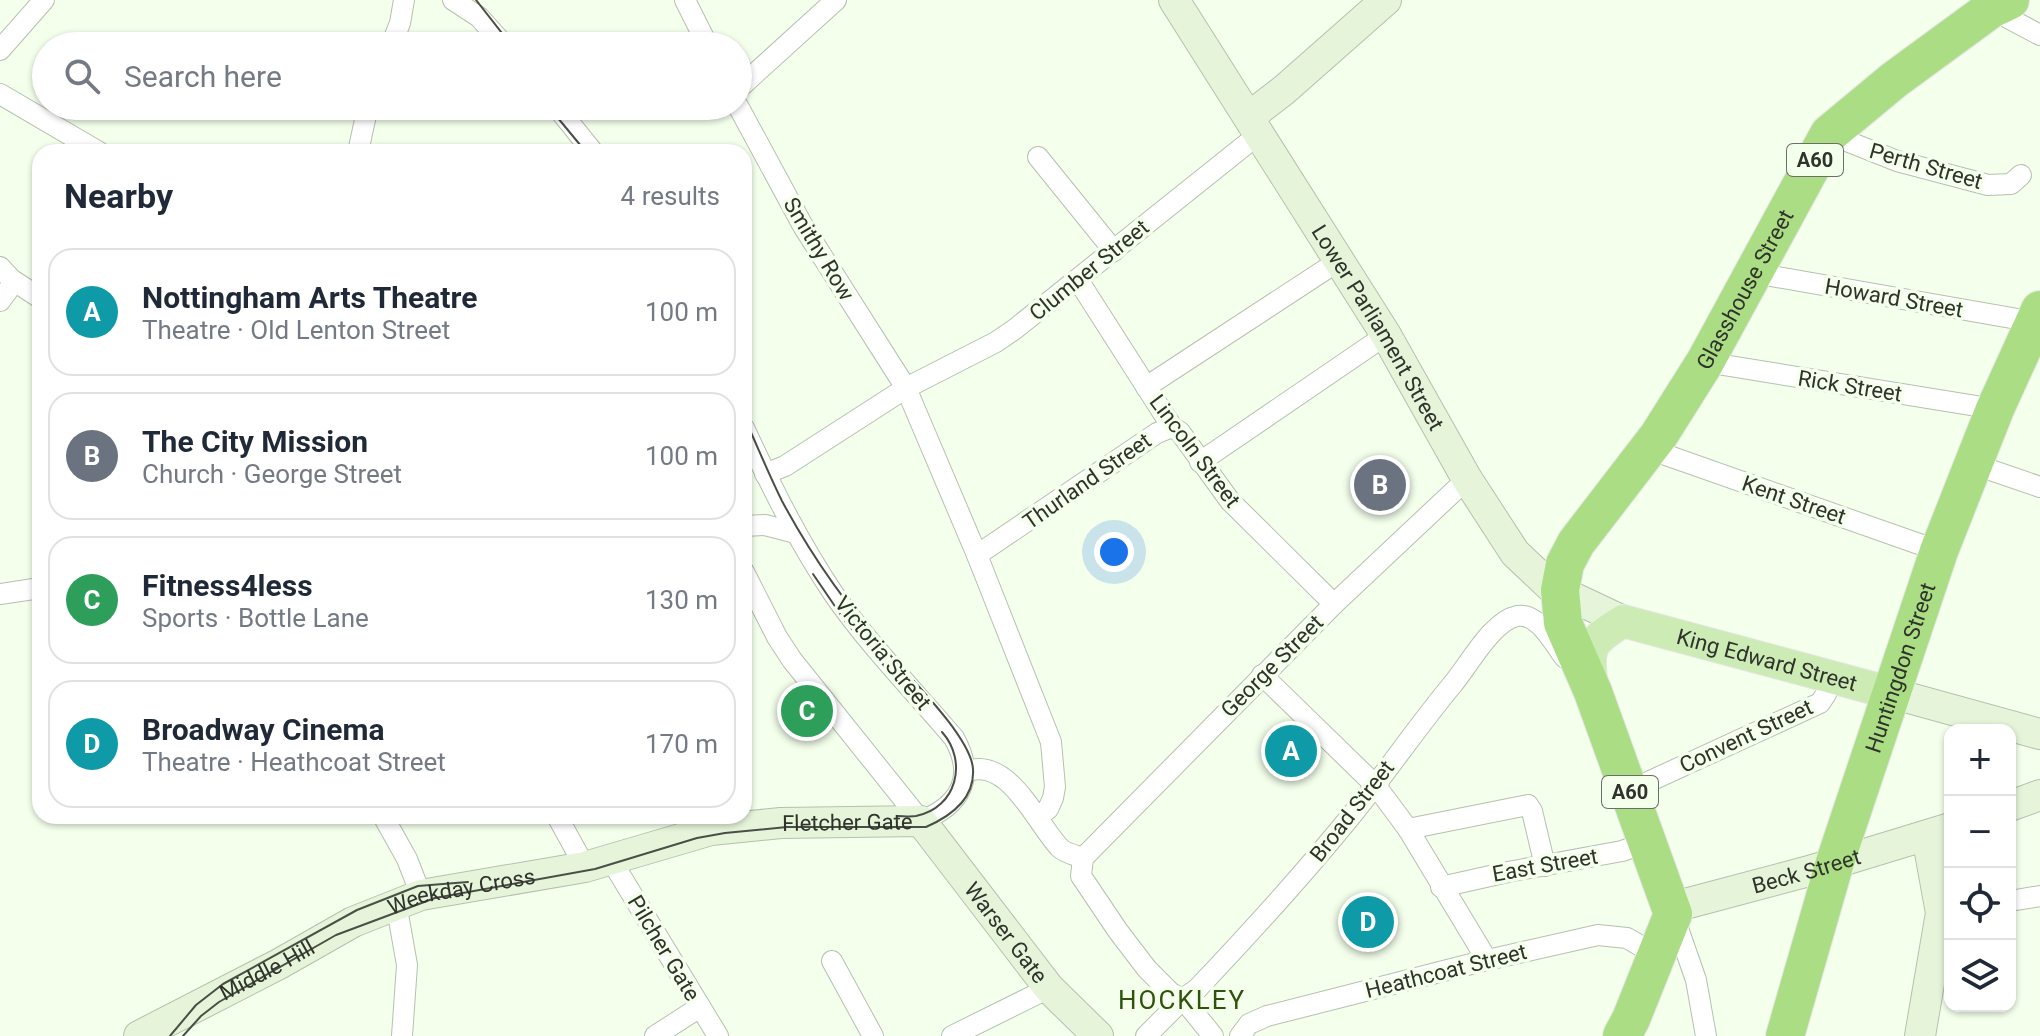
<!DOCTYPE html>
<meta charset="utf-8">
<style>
:root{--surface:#fff;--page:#f2f2f3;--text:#1f2937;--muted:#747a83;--line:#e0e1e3;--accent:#598c24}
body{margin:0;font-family:Roboto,sans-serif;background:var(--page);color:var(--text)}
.controls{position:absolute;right:24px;bottom:24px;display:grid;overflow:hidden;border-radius:16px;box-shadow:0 2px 6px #0004}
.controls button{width:72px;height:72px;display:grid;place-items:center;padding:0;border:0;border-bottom:2px solid var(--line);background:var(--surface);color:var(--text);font:40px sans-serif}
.you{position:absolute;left:1114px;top:552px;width:28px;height:28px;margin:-20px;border:6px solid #fff;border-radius:50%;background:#1a73e8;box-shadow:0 0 0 12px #1a73e833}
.badge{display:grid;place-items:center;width:52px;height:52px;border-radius:50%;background:var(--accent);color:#fff;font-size:26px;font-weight:700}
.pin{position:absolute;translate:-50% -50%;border:4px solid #fff;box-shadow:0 2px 8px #0006}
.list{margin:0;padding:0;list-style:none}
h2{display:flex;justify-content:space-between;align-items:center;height:104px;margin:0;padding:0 32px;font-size:34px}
h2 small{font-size:26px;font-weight:400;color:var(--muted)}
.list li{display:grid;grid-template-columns:52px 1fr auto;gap:24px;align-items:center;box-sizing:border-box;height:128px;margin:0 16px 16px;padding:0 16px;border:2px solid var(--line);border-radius:24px}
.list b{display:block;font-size:30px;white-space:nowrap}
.list p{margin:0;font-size:26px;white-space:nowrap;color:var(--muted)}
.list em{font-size:26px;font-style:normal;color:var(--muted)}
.icon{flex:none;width:44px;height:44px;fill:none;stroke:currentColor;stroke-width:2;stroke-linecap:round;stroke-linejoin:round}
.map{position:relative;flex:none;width:2040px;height:1036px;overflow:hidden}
.search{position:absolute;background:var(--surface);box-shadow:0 2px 6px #0004;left:32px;top:32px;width:720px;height:88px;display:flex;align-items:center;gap:20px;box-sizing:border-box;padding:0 28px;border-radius:44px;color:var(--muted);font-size:30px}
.panel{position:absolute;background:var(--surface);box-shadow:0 2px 6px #0004;left:32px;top:144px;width:720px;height:680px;border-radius:24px}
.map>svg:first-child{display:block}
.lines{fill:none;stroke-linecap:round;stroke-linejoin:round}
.street-casing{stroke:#b5c0ae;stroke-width:22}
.secondary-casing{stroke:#b5c0ae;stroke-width:32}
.primary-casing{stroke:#e6e7e6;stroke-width:34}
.highway-casing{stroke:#e6e7e6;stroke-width:40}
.street{stroke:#fff;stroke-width:20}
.secondary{stroke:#e6f5da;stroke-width:30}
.primary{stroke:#cdebb5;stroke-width:32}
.highway{stroke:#abde84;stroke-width:38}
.tram{stroke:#4a4f46;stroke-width:2}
.labels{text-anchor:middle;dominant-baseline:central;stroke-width:7;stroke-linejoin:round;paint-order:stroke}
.shield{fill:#f4ffec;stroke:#6a7066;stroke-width:2}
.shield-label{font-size:20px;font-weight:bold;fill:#2f332c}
.street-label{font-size:22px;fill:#2f332c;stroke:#f4ffec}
.quarter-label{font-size:26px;letter-spacing:2px;fill:#31520f;stroke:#f4ffec}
</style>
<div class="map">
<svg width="2040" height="1036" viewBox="0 0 2040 1036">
<rect width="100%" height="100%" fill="#f4ffec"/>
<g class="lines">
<g class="street-casing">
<g id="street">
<polyline points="453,0 479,17 505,46"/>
<polyline points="685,0 708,46"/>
<polyline points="1991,9 2040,35"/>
<polyline points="391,46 400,23 404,0"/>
<polyline points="0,50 44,0"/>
<polyline points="738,89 836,0"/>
<polyline points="0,94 99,152"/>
<polyline points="556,106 593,152"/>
<polyline points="738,106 803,226 906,388 977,555 1051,742 1055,787 1053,798 1048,809 1038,817"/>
<polyline points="1829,134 1897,161 1988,185 2011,184 2021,175"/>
<polyline points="358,152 368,106"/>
<polyline points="1038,157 1114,251"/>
<polyline points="0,267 11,279 40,298"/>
<polyline points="1754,273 2034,322"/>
<polyline points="1078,280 1172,427 1180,432 1230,501 1334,604"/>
<polyline points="0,301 11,286 11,279"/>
<polyline points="1705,362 1995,409"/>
<polyline points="1146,387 1340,260"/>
<path d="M744 428C771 486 799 543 835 596 870 646 914 691 954 738 976 777 961 805 921 821L792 660 777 637 744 572"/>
<polyline points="1649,449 1939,551"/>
<polyline points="1200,462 1386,335"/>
<polyline points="1973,464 2040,487"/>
<polyline points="765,474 785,466 906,388 996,342 1015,329 1259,134"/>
<polyline points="744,526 765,525 796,533"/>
<polyline points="977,555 1157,433 1172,427"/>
<polyline points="0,594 40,588"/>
<polyline points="1262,675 1372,782 1378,782"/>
<path d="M965 772C1008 754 1036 823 1060 848 1065 853 1075 855 1083 858"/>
<polyline points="1378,782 1379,790 1408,829 1487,960"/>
<polyline points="1648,782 1820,703 1826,694 1830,677"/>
<polyline points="383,816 407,859 421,895"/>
<polyline points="557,816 585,867"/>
<polyline points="1408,829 1528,805 1532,811 1545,866"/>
<polyline points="1083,858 1334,604 1467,479"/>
<polyline points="1083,858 1081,876 1118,931 1147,969 1171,993 1183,999 1213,1036"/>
<polyline points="611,860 718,1036"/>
<polyline points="1441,887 1508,872 1622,851 1648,842"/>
<polyline points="2010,901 2040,896"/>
<polyline points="396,903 407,965 402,1036"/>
<polyline points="1674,917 1696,980 1706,1036"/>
<polyline points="832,961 873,1036"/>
<polyline points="655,1036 700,1007"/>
<polyline points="952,1036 1049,988"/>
<path d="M1146 1036 1183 999 1197 989C1252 931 1305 873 1355 811 1388 770 1418 726 1452 685 1469 665 1492 621 1517 616 1538 612 1554 644 1565 658"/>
<polyline points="1240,1036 1249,1024 1267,1016 1479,962 1598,935 1627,938 1656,955"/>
</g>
</g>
<g class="secondary-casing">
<g id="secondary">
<path id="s1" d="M1174 0 1386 335 1467 479 1515 553 1551 587 1623 621"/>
<polyline points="1249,117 1284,90 1386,0"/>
<polyline points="1891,693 2040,734"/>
<polyline points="2010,806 2040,795"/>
<path id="s2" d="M1664 893 1677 903 1685 904 1809 871 1950 828"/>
<path id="s3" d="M139 1036 279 964 353 922 421 895 585 867 711 830 781 823 921 821 1049 988 1098 1036"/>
<polyline points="1920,1036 1941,913 1927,836"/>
</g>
</g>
<g class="primary-casing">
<g id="primary">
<path id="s4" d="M1592 685C1586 646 1591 641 1623 621L1891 693"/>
</g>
</g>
<g class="highway-casing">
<g id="highway">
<path id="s5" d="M1622 1036 1631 1019 1673 914 1593 692 1563 623 1560 590 1565 564 1576 543 1659 435 1705 362 1829 134 1894 80 1991 9 2010 0"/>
<path id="s6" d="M1785 1036 1835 862 1939 551 1995 409 2040 310"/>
</g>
</g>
<use href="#street" class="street"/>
<use href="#secondary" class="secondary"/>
<use href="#primary" class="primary"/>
<use href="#highway" class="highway"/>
<g class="tram">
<polyline points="476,0 512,46"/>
<polyline points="548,106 586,152"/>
<polyline points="813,574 845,621 908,693"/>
<path d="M897 816C903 816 910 817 916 816 957 808 968 761 942 732"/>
<polyline points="170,1036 196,1005 223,984 357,910 418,886 468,882"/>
<path d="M183 1036 201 1016 219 1002 336 935 435 898 595 869 697 838 725 833 787 827H926C949 817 975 799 973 769 971 738 913 681 891 656 849 609 812 557 782 501 768 473 757 445 744 417"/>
</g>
</g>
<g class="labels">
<g class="shield">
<rect x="1787" y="144" width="56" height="32" rx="6"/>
<rect x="1602" y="776" width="56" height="32" rx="6"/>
</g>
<g class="shield-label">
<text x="1815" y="160">A60</text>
<text x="1630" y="792">A60</text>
</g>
<g class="street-label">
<text transform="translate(1926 166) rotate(16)">Perth Street</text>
<text transform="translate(819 249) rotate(59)">Smithy Row</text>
<text transform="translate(1089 270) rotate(-39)">Clumber Street</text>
<text stroke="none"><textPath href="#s5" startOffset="832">Glasshouse Street</textPath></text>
<text transform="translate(1894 298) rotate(10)">Howard Street</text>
<text stroke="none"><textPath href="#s1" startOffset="386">Lower Parliament Street</textPath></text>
<text transform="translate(1850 386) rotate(9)">Rick Street</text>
<text transform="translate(1195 451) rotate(53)">Lincoln Street</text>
<text transform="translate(1087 481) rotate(-35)">Thurland Street</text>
<text transform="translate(1794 500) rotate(19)">Kent Street</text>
<text transform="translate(883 653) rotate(51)">Victoria Street</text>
<text stroke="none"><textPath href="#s4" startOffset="228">King Edward Street</textPath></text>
<text transform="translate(1272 666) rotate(-45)">George Street</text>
<text stroke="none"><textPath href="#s6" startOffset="386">Huntingdon Street</textPath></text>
<text transform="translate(1746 736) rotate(-25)">Convent Street</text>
<text transform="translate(1352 811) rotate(-52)">Broad Street</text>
<text stroke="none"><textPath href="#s3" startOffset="750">Fletcher Gate</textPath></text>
<text transform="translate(1545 865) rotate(-10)">East Street</text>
<text stroke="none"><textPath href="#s2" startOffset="150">Beck Street</textPath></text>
<text stroke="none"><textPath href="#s3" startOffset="356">Weekday Cross</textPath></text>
<text stroke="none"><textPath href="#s3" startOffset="964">Warser Gate</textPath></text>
<text transform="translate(664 948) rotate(59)">Pilcher Gate</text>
<text stroke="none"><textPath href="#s3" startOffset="144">Middle Hill</textPath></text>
<text transform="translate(1446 971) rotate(-14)">Heathcoat Street</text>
</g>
<g class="quarter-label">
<text x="1182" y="1000">HOCKLEY</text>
</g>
</g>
</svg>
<div class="controls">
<button>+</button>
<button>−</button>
<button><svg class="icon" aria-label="locate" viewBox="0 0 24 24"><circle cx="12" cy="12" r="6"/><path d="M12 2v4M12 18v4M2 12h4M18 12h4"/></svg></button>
<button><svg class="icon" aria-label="layers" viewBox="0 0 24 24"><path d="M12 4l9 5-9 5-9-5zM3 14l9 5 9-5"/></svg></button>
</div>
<div class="you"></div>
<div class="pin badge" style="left:1291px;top:751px;background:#0f9aa8">A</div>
<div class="pin badge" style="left:1380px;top:485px;background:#6b7280">B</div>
<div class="pin badge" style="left:807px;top:711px;background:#2e9e5b">C</div>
<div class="pin badge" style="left:1368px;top:922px;background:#0f9aa8">D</div>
<div class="search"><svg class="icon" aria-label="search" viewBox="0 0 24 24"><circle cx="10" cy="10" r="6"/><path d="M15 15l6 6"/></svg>Search here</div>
<section class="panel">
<h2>Nearby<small>4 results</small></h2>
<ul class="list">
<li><span class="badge" style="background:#0f9aa8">A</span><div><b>Nottingham Arts Theatre</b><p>Theatre · Old Lenton Street</p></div><em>100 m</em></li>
<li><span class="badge" style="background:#6b7280">B</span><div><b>The City Mission</b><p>Church · George Street</p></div><em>100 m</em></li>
<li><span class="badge" style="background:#2e9e5b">C</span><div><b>Fitness4less</b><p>Sports · Bottle Lane</p></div><em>130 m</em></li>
<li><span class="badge" style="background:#0f9aa8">D</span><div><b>Broadway Cinema</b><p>Theatre · Heathcoat Street</p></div><em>170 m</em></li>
</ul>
</section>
</div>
